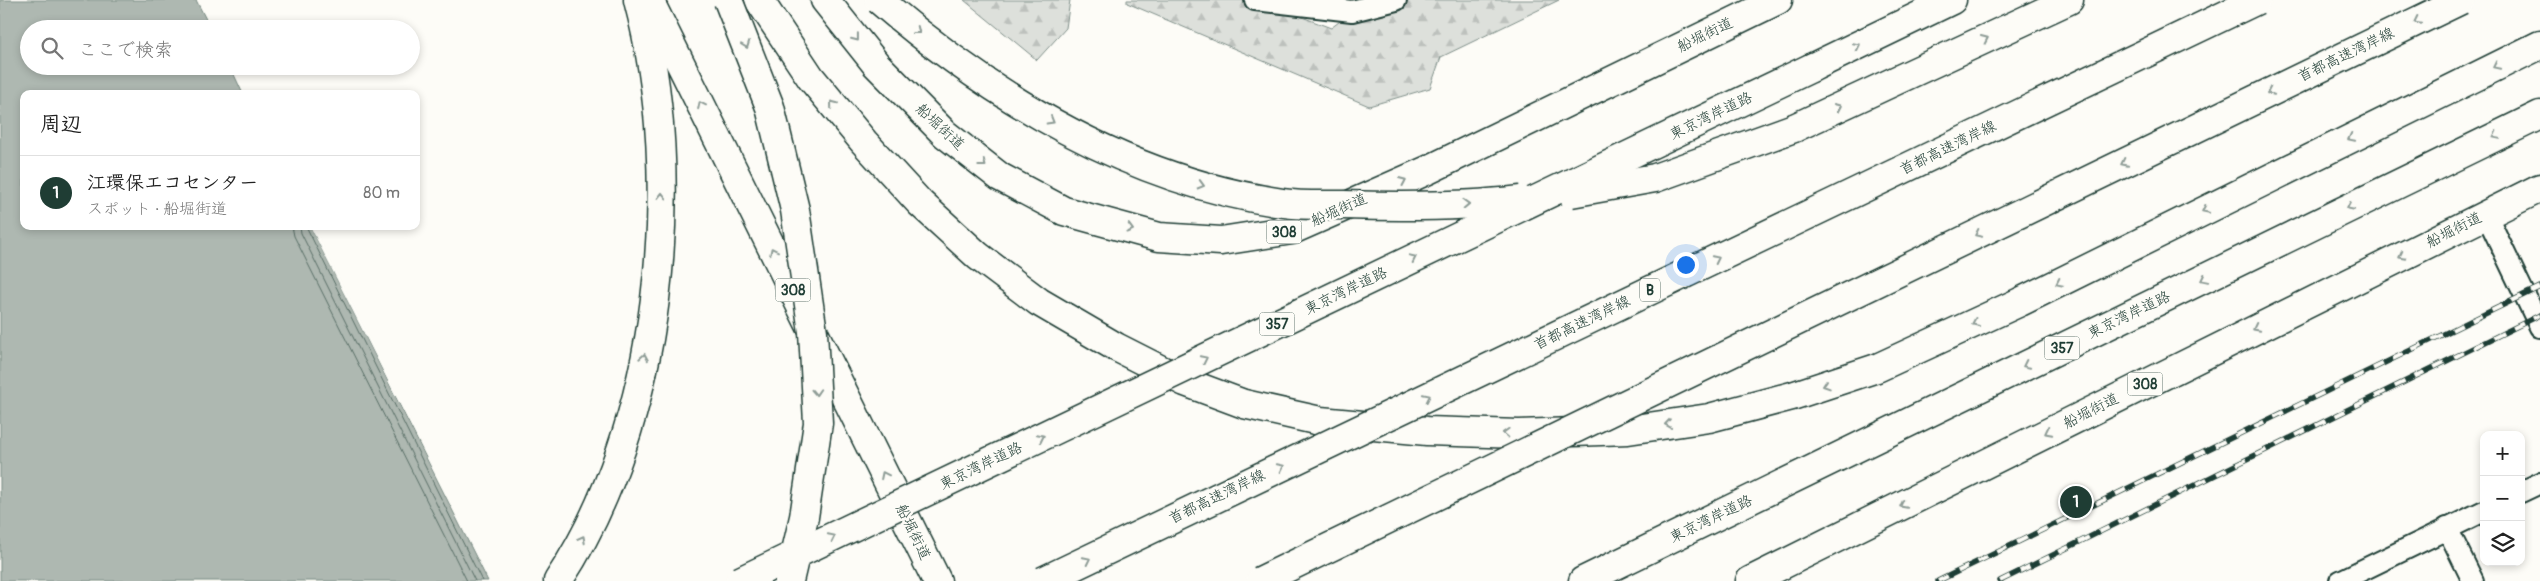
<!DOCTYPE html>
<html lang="ja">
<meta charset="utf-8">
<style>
:root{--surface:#fff;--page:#f2f2f2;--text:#222;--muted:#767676;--line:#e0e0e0;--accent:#1f3d34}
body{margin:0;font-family:Pangolin,"Klee One",sans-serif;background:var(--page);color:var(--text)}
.controls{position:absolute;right:15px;bottom:15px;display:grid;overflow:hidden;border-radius:10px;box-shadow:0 2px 8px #0003}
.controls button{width:45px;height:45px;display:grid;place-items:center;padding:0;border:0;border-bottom:1px solid var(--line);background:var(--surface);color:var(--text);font:25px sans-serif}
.you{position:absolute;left:1685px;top:264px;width:18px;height:18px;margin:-12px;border:4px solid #fff;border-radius:50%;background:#1a73e8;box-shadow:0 0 0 8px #1a73e833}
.badge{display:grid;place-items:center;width:32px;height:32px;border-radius:50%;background:var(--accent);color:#fff;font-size:16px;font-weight:700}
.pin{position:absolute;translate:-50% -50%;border:2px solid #fff;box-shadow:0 1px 5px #0006}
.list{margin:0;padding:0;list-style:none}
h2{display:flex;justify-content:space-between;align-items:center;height:65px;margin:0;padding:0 20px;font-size:21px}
h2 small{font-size:16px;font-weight:400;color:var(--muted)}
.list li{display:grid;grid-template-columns:32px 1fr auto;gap:15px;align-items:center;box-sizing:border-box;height:75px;padding:0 20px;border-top:1px solid var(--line)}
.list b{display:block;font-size:19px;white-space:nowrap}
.list p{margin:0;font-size:16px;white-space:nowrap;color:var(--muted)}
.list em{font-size:16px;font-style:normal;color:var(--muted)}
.icon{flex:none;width:28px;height:28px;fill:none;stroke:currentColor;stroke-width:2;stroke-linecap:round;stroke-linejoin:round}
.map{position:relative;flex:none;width:2540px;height:581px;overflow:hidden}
.search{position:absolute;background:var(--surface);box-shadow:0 2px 8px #0003;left:20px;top:20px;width:400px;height:55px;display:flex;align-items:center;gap:12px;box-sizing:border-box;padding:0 18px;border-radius:28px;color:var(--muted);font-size:19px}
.panel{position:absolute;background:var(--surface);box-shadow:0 2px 8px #0003;left:20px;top:90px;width:400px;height:140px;border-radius:10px}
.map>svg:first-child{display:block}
.forest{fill:url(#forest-firs);stroke:#7e8e88}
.water{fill:#aeb8b1;stroke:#75877f}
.pier{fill:#fdfcf7}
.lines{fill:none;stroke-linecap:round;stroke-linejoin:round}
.shore{stroke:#586e66;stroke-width:1}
.lane-casing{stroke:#1f3d34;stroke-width:24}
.primary-casing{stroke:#1f3d34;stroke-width:31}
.highway-casing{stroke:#1f3d34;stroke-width:31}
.lane{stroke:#fdfcf7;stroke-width:20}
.primary{stroke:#fdfcf7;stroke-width:28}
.highway{stroke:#fdfcf7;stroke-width:28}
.rail-casing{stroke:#1f3d34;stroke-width:5.5}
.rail{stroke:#fdfcf7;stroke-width:4;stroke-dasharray:11;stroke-linecap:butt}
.highway-bridge-casing{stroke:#1f3d34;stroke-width:31;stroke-linecap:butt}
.highway-bridge{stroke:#fdfcf7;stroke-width:28}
.oneway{stroke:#8e9c96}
.labels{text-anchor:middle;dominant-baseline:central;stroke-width:5;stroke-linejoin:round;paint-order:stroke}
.shield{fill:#fdfcf7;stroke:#62766e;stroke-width:1}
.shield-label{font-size:14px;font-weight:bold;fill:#1f3d34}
.street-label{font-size:15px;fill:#1f3d34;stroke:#fdfcf7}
</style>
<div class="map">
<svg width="2540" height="581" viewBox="0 0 2540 581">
<defs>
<pattern id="forest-firs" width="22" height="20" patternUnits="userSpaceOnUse" patternTransform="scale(1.25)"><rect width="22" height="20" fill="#dde0db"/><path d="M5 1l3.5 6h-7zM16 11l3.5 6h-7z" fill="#bdc1bd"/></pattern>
</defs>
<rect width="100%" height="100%" fill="#fdfcf7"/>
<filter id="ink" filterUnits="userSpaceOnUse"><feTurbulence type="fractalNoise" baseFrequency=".02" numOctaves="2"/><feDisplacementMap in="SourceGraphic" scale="10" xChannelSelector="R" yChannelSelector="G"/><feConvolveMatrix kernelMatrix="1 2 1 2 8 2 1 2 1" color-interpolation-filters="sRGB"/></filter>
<g filter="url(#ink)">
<g class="forest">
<polygon points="964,0 1070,0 1066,28 1037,60"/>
<polygon points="1127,0 1257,0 1331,28 1368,0 1559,0 1441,57 1430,88 1369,106 1127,3"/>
</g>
<polygon class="water" points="0,0 196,0 211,29 29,29 29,66 230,66 243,94 24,94 24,226 310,226 488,581 0,581"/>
<polygon class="pier" points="310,226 313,226 490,581 489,581"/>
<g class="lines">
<g class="shore">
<polyline points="292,226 294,236 467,581"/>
<polyline points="300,226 301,233 475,581"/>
<polyline points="306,226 482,581"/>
</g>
<g class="lane-casing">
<g id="lane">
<polyline points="1255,0 1352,11 1396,0"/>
<polyline points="2486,214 2540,327"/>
<polyline points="2521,492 2540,483"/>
<polyline points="2447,528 2473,581"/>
<polyline points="2340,581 2484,511"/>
</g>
</g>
<g class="primary-casing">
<g id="primary">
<polyline points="649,0 937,581"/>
<polyline points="825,0 876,64 945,134 1000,177 1064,211 1159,237 1221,241 1292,230 1428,170 1778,0"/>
<polyline points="1750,581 2540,188"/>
</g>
</g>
<g class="highway-casing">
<g id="highway">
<polyline points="759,0 811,78 864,142 920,203 978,256 1039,302 1116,347 1185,382 1244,404 1320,421 1427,431 1519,434 1628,430 1709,418 1792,396 1877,368 2020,302 2540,45"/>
<polyline points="1813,67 1952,0"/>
<polyline points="1794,128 2069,0"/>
<path d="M558 581C662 425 686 179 638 0"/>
<polyline points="1583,581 2540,115"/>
</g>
</g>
<use href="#lane" class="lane"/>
<use href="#primary" class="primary"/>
<use href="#highway" class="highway"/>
<g class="rail-casing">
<g id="rail">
<polyline points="1938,581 2540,287"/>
<polyline points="2000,581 2540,315"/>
</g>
</g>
<use href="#rail" class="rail"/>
<g class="highway-bridge-casing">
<g id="highway-bridge">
<polyline points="728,0 770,107 795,210 813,332 818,423 804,517 789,581"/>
<path d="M879 0C993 98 1131 181 1283 203 1302 206 1323 205 1343 205 1402 207 1462 207 1521 200"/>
<polyline points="1571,193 1655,178 1794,128"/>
<polyline points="740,581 1813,67"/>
<polyline points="1043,581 2257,0"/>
<polyline points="1260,581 2461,0"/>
</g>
</g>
<use href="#highway-bridge" class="highway-bridge"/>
</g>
<defs><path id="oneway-chevron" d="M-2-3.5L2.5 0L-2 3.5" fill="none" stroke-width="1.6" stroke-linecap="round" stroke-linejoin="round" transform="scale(1.25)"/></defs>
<g class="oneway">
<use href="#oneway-chevron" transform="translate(2417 21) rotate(154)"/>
<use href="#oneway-chevron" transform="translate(917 31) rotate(38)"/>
<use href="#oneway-chevron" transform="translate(856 38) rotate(52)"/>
<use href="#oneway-chevron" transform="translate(1985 39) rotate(-25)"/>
<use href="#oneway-chevron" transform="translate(746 45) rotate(69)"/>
<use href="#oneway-chevron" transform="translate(1857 46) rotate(-26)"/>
<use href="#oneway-chevron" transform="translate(2496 66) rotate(154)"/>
<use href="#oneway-chevron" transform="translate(2270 92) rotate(154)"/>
<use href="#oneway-chevron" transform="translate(833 104) rotate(-129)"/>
<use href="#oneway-chevron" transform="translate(701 105) rotate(-116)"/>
<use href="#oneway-chevron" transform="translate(1838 107) rotate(-25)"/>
<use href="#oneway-chevron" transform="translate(1051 121) rotate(30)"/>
<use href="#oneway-chevron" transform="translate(2496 136) rotate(154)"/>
<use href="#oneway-chevron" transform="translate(2351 138) rotate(154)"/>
<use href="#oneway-chevron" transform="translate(2124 163) rotate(154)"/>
<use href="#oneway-chevron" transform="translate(983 164) rotate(38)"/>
<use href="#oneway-chevron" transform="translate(1403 181) rotate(-24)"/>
<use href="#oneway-chevron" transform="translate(1201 185) rotate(16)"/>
<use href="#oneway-chevron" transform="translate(662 196) rotate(-90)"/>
<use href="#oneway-chevron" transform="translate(1466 204) rotate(-2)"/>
<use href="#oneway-chevron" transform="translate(2350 207) rotate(154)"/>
<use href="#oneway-chevron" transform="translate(2205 210) rotate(154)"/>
<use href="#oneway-chevron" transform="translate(1130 229) rotate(15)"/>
<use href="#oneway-chevron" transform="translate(1978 234) rotate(154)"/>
<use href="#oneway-chevron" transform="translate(773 251) rotate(-116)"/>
<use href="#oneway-chevron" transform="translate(2402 256) rotate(153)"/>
<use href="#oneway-chevron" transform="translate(1413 258) rotate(-26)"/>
<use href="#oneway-chevron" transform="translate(1716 259) rotate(-26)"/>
<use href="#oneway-chevron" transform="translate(2204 279) rotate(154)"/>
<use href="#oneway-chevron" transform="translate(2059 283) rotate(154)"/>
<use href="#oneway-chevron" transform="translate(1975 323) rotate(155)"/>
<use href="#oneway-chevron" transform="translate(2256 328) rotate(153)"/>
<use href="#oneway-chevron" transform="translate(644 357) rotate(-80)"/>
<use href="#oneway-chevron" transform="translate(1204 359) rotate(-26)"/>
<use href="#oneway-chevron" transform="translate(2026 365) rotate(154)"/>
<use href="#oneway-chevron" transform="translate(1826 385) rotate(162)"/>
<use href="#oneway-chevron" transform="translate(816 392) rotate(87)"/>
<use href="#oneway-chevron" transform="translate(1427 397) rotate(-26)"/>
<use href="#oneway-chevron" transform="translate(1668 424) rotate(172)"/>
<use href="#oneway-chevron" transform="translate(2048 432) rotate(153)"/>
<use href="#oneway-chevron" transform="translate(1506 433) rotate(-178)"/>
<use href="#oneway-chevron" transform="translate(1041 437) rotate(-26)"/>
<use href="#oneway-chevron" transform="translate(1281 467) rotate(-26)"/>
<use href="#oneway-chevron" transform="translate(884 475) rotate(-116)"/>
<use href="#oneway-chevron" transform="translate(1903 505) rotate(153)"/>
<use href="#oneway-chevron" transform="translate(832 537) rotate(-26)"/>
<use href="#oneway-chevron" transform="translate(582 539) rotate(-62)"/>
<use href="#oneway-chevron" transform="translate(1087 560) rotate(-26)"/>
</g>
</g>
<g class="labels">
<g class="shield">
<rect x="1266.5" y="220.5" width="35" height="23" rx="4"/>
<rect x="775.5" y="278.5" width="35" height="23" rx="4"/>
<rect x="1640" y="278.5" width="20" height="23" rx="4"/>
<rect x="1259.5" y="312.5" width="35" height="23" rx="4"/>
<rect x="2044.5" y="336.5" width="35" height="23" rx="4"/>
<rect x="2127.5" y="372.5" width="35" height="23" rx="4"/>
</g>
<g class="shield-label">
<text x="1284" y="232">308</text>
<text x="793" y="290">308</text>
<text x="1650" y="290">B</text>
<text x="1277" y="324">357</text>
<text x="2062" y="348">357</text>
<text x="2145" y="384">308</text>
</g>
<g class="street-label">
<text transform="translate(1705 35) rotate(-26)">船堀街道</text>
<text transform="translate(2346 55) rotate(-26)">首都高速湾岸線</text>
<text transform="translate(1711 116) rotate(-26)">東京湾岸道路</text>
<text transform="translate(940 127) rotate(43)">船堀街道</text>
<text transform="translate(1948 148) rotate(-26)">首都高速湾岸線</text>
<text transform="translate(1339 210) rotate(-24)">船堀街道</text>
<text transform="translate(2454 230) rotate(-27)">船堀街道</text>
<text transform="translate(1346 291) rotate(-26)">東京湾岸道路</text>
<text transform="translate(2129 315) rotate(-26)">東京湾岸道路</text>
<text transform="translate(1582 323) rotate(-26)">首都高速湾岸線</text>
<text transform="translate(2091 411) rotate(-27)">船堀街道</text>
<text transform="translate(981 466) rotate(-26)">東京湾岸道路</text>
<text transform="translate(1217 497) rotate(-26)">首都高速湾岸線</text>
<text transform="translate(1711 519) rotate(-26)">東京湾岸道路</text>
<text transform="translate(913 532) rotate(64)">船堀街道</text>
</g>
</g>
</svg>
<div class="controls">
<button>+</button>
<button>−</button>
<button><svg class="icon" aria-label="layers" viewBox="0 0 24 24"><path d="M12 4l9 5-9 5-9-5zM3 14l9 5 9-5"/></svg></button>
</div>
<div class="you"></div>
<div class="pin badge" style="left:2076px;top:502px">1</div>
<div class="search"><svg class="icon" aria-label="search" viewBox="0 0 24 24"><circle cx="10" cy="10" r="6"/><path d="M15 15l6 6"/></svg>ここで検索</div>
<section class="panel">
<h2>周辺<small></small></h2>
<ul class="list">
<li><span class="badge">1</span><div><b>江環保エコセンター</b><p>スポット · 船堀街道</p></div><em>80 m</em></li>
</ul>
</section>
</div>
